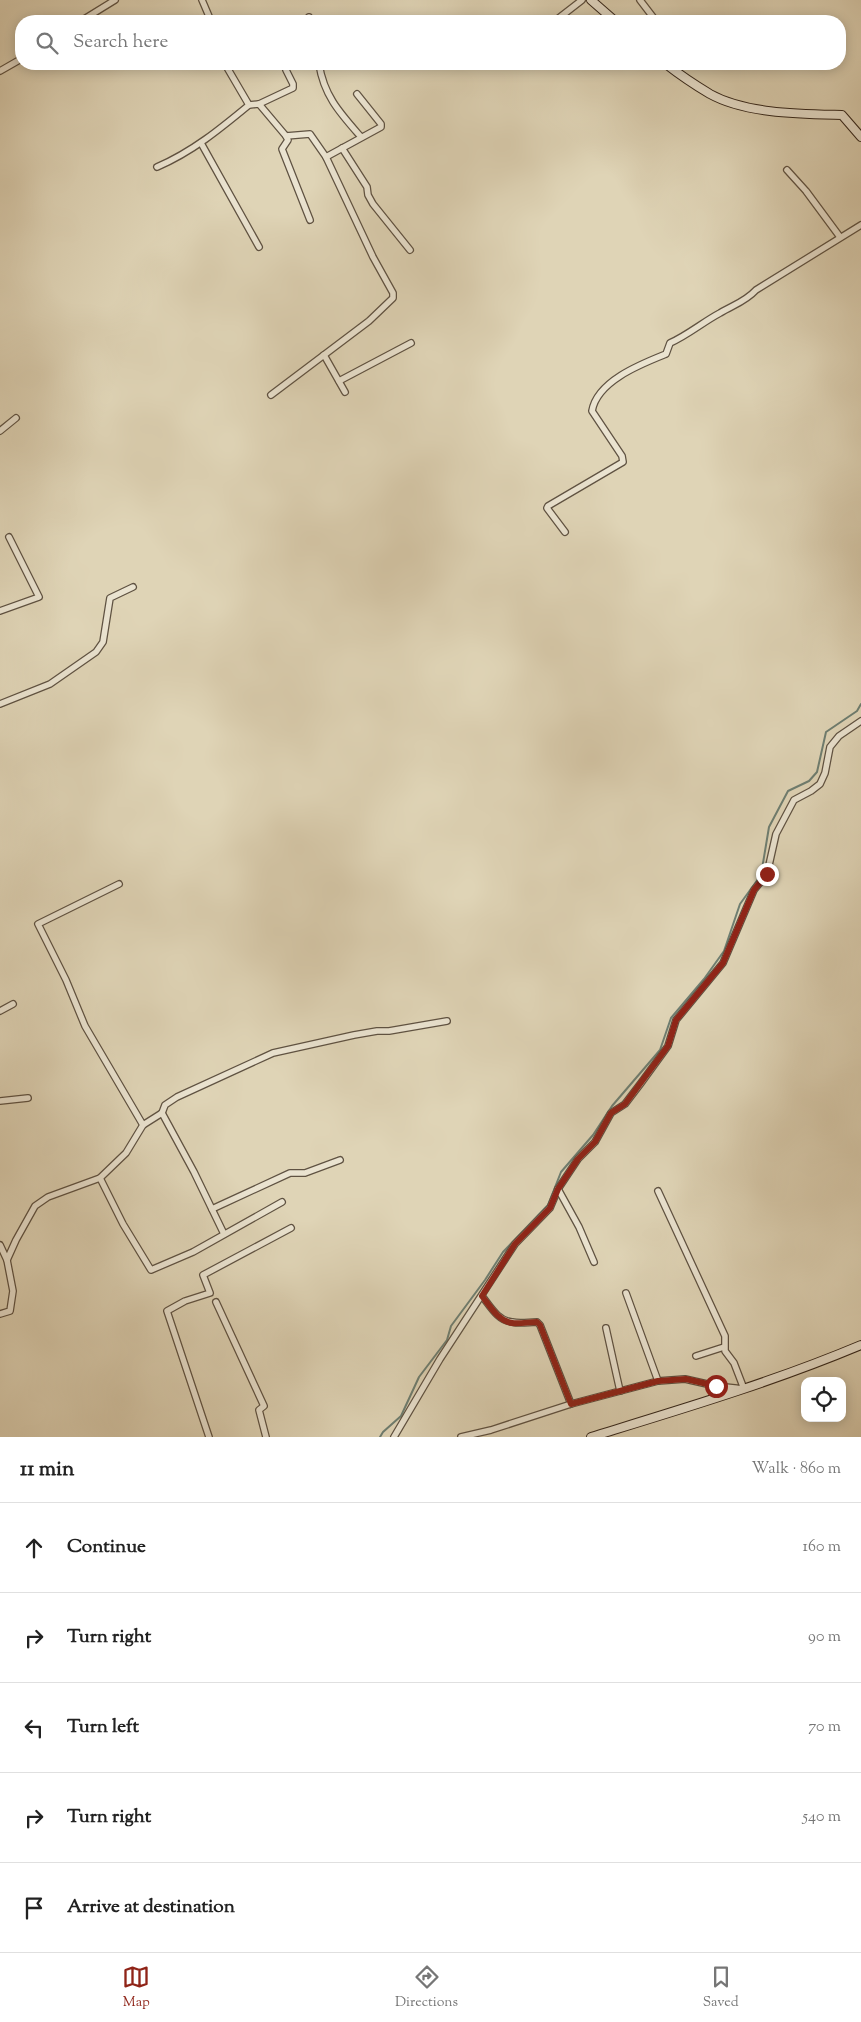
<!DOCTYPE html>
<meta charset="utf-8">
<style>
:root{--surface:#fff;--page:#f2f2f2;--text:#222;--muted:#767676;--line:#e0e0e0;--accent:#8f2418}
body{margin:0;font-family:"Sorts Mill Goudy",serif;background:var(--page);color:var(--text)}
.controls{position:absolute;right:15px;bottom:15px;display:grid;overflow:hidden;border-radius:10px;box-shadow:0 2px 12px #0003}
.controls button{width:45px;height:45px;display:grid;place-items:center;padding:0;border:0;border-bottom:1px solid var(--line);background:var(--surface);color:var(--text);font:25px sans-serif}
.stop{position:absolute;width:15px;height:15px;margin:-11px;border:4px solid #8f2418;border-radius:50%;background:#fff}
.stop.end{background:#8f2418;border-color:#fff;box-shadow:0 1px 5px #0008}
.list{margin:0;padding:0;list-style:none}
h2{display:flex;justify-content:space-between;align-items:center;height:65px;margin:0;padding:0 20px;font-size:21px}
h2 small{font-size:16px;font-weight:400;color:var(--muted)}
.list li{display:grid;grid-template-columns:32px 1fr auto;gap:15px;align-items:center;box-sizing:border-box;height:90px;padding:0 20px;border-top:1px solid var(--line)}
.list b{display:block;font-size:19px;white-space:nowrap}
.list em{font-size:16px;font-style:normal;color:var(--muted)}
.icon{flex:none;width:28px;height:28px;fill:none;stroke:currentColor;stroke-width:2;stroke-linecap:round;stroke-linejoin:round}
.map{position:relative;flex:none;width:861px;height:1437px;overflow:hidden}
.search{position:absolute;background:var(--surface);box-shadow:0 2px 12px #0003;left:15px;right:15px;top:15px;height:55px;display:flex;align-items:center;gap:12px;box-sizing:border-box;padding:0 18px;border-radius:20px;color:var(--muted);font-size:19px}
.sheet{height:515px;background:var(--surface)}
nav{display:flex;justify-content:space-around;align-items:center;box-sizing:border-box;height:70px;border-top:1px solid var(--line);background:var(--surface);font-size:14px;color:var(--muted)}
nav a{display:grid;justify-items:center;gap:2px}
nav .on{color:var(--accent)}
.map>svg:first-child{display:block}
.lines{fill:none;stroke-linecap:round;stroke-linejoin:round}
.stream{stroke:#6e7e71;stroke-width:2}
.street-casing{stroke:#5f5242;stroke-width:8}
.secondary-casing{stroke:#34261b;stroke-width:10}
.street{stroke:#eae3d0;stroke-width:5.5}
.secondary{stroke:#eae3d0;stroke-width:8}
.route{stroke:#8f2418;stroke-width:6}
</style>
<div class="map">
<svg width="861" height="1437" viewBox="0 0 861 1437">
<rect width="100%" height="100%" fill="#dfd4b6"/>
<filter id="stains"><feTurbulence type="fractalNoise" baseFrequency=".004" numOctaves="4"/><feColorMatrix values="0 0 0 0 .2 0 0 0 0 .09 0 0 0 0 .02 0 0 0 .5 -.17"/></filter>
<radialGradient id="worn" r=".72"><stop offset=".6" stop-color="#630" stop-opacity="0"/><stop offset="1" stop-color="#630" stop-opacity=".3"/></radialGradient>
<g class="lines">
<polyline class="stream" points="380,1437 383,1432 401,1416 419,1377 447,1340 451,1326 485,1280 503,1252 548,1205 561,1172 593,1135 612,1106 660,1050 671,1018 704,979 724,951 740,904 761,875 769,827 788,791 809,781 817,772 826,732 857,711 861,704"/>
<g class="street-casing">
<g id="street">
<polyline points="202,0 211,21"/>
<polyline points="640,0 656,21"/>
<polyline points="309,17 310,21"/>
<polyline points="81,21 115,0"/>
<polyline points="555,21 582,0"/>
<polyline points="225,64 249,105"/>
<path d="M319 64C324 96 340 113 361 137"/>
<polyline points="0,71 21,59"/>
<polyline points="259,104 293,88 293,84 286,70"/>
<polyline points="286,136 288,140 282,149 310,220"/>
<polyline points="201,143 259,247"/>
<polyline points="342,148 367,187 368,195 373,204 410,250"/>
<polyline points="326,157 381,127 381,124 357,94"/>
<path d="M157 167C192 152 220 129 249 105L259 104 286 136 310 134 326 157 373 257 393 293V298L369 321 271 395"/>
<polyline points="787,170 806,191 840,237"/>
<polyline points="324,355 345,392"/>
<polyline points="339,381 411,343"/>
<polyline points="0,431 16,418"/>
<path d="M565 532 547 508 548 506 623 462 622 456 592 411C597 381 641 364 666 354L670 343C688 335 703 322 720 313 733 305 745 302 756 290L861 225"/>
<polyline points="0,611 39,597 9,537"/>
<polyline points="0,704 50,684 96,652 103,642 110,598 133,587"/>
<polyline points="119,884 38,924 66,980 85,1026 143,1125"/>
<polyline points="0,1011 13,1004"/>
<polyline points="0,1101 28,1098"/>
<polyline points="162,1113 194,1172 224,1234"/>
<polyline points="100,1178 123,1224 151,1270 193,1252 282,1202"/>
<polyline points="558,1189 579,1227 594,1262"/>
<polyline points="212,1209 290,1173 305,1173 340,1160"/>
<polyline points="0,1245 7,1260"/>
<polyline points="626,1293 658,1381"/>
<path d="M482 1296C490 1306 498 1321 512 1322 520 1324 529 1322 537 1322L540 1325 571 1404"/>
<polyline points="216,1302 264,1406 259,1410 266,1437"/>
<polyline points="0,1314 10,1311 13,1291 7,1260 16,1240 35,1206 48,1197 100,1178 126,1153 143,1125 162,1113 165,1105 177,1097 273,1053 354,1035 377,1031 389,1031 447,1021"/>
<polyline points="606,1328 620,1391"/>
<polyline points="696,1356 724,1347"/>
<polyline points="209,1437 167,1311 185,1301 210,1293 203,1275 291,1228"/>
<polyline points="394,1437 440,1359 515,1244 550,1208 558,1189 578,1159 595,1142 611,1113 625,1104 641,1083 668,1046 676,1020 723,963 754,890 767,874 776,834 794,800 811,791 820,784 825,773 830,747 839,736 861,721"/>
<polyline points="461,1437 491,1430 571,1404 658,1381 685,1379 716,1386 744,1389 734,1363 725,1351 725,1336 658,1191"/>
</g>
</g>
<g class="secondary-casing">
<g id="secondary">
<polyline points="591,0 615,21"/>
<path d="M666 64C680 75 695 85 710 94 746 114 802 114 842 115L861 137"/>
<path d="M591 1437C682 1409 773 1382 861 1345"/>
</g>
</g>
<use href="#street" class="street"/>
<use href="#secondary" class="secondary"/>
</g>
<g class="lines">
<path class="route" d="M716 1386 686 1379 658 1381 571 1404 540 1325 537 1322C529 1322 520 1324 512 1323 498 1321 490 1306 482 1296L515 1244 550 1208 558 1189 578 1159 595 1142 611 1113 625 1104 668 1046 676 1020 723 963 754 890 767 874"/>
</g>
<rect width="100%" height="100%" filter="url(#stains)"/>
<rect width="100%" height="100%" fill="url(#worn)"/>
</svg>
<div class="controls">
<button><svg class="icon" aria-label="locate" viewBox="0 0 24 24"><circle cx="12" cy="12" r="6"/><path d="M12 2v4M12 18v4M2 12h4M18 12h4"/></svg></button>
</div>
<div class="stop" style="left:716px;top:1386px"></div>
<div class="stop end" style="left:767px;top:874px"></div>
<div class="search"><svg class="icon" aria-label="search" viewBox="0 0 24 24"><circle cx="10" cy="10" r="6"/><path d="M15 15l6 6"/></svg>Search here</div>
</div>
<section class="sheet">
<h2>11 min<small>Walk · 860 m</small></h2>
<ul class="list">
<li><svg class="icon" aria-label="ahead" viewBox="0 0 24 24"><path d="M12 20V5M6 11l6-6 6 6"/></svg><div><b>Continue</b></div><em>160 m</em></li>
<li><svg class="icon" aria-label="right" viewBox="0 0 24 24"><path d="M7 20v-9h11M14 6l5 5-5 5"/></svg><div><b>Turn right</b></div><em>90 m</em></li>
<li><svg class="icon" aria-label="left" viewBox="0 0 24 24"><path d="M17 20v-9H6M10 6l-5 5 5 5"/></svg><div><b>Turn left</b></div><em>70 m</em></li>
<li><svg class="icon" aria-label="right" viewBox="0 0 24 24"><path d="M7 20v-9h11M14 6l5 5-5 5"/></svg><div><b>Turn right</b></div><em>540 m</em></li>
<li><svg class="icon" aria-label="arrive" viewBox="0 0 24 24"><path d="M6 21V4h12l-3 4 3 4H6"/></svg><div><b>Arrive at destination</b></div></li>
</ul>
</section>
<nav>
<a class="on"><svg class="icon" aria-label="map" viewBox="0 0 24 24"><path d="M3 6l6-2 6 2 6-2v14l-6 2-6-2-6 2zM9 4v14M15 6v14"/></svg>Map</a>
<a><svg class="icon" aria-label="directions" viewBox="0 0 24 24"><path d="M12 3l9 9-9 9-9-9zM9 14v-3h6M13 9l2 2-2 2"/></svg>Directions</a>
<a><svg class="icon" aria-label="saved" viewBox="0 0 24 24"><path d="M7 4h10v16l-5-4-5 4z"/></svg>Saved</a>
</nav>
